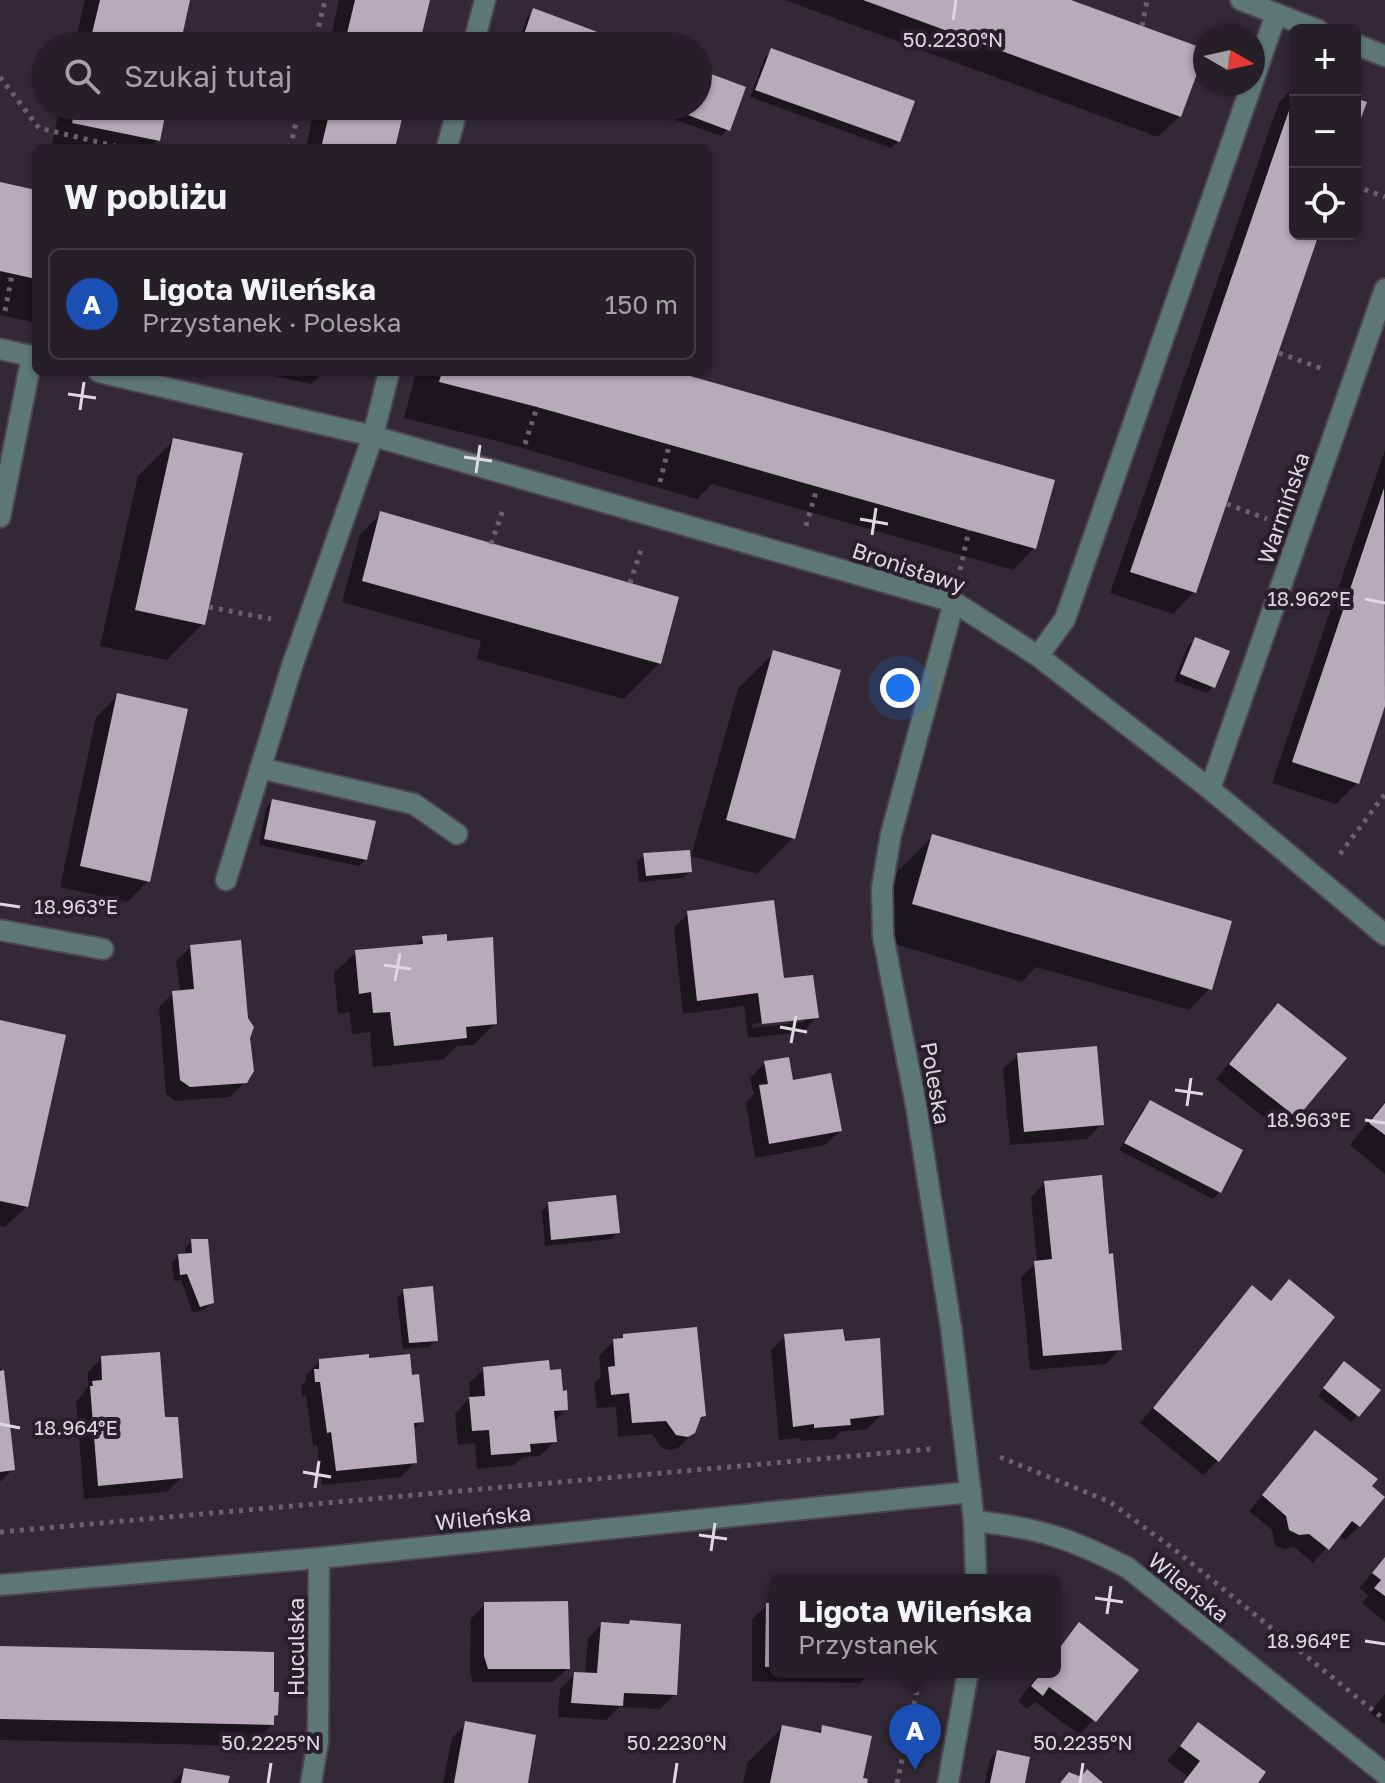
<!DOCTYPE html>
<html lang="pl">
<meta charset="utf-8">
<style>
:root{--surface:#261f28;--page:#322c34;--text:#f1f3f6;--muted:#a4a2a8;--line:#423d45;--accent:#59cebe}
body{margin:0;font-family:"Golos Text",sans-serif;background:var(--page);color:var(--text)}
.controls{position:absolute;right:24px;top:24px;display:grid;overflow:hidden;border-radius:12px;box-shadow:0 2px 6px #0004}
.controls button{width:72px;height:72px;display:grid;place-items:center;padding:0;border:0;border-bottom:2px solid var(--line);background:var(--surface);color:var(--text);font:40px sans-serif}
.compass{position:absolute;left:1193px;top:24px;width:72px;height:72px;border-radius:50%;background:var(--surface);box-shadow:0 2px 6px #0004;rotate:99deg}
.you{position:absolute;left:900px;top:688px;width:28px;height:28px;margin:-20px;border:6px solid #fff;border-radius:50%;background:#1a73e8;box-shadow:0 0 0 12px #1a73e833}
.badge{display:grid;place-items:center;width:52px;height:52px;border-radius:50%;background:var(--accent);color:#fff;font-size:26px;font-weight:700}
.pin{position:absolute;translate:-50% -66px;filter:drop-shadow(0 2px 4px #0008)}
.pin::after{content:'';position:absolute;top:42px;width:28px;height:24px;background:inherit;clip-path:polygon(0 0,100% 0,50% 100%)}
.popup{position:absolute;left:769px;top:1574px;width:292px;height:104px;box-sizing:border-box;display:grid;place-content:center;border-radius:12px;background:var(--surface);filter:drop-shadow(0 2px 6px #0005);font-size:26px;white-space:nowrap;color:var(--muted)}
.popup b{font-size:30px;color:var(--text)}
.popup::after{content:'';position:absolute;left:50%;top:100%;margin-left:-16px;border:16px solid transparent;border-top-color:var(--surface)}
.list{margin:0;padding:0;list-style:none}
h2{display:flex;justify-content:space-between;align-items:center;height:104px;margin:0;padding:0 32px;font-size:34px}
h2 small{font-size:26px;font-weight:400;color:var(--muted)}
.list li{display:grid;grid-template-columns:52px 1fr auto;gap:24px;align-items:center;box-sizing:border-box;height:112px;margin:0 16px 16px;padding:0 16px;border:2px solid var(--line);border-radius:12px}
.list b{display:block;font-size:30px;white-space:nowrap}
.list p{margin:0;font-size:26px;white-space:nowrap;color:var(--muted)}
.list em{font-size:26px;font-style:normal;color:var(--muted)}
.icon{flex:none;width:44px;height:44px;fill:none;stroke:currentColor;stroke-width:2;stroke-linecap:round;stroke-linejoin:round}
.map{position:relative;flex:none;width:1385px;height:1783px;overflow:hidden}
.search{position:absolute;background:var(--surface);box-shadow:0 2px 6px #0004;left:32px;top:32px;width:680px;height:88px;display:flex;align-items:center;gap:20px;box-sizing:border-box;padding:0 28px;border-radius:44px;color:var(--muted);font-size:30px}
.panel{position:absolute;background:var(--surface);box-shadow:0 2px 6px #0004;left:32px;top:144px;width:680px;height:232px;border-radius:12px}
.map>svg:first-child{display:block}
.shadow{fill:#0007;fill-rule:evenodd}
.building{fill:#b7aab9}
.lines{fill:none;stroke-linecap:round;stroke-linejoin:round}
.minor-casing{stroke:#4e4550;stroke-width:24}
.path{stroke:#6a616c;stroke-width:5;stroke-dasharray:4 6;stroke-linecap:butt}
.minor{stroke:#5d7772;stroke-width:20}
.ticks{fill:none;stroke:#ded8e0;stroke-width:3}
.labels{text-anchor:middle;dominant-baseline:central;stroke-width:8;stroke-linejoin:round;paint-order:stroke}
.street-label{font-size:22px;fill:#ded8e0;stroke:#291f2b}
.ticks-label{font-size:20px;text-anchor:middle;fill:#ded8e0;stroke:#291f2b;stroke-width:8;stroke-linejoin:round;paint-order:stroke}
</style>
<div class="map">
<svg width="1385" height="1783" viewBox="0 0 1385 1783">
<rect width="100%" height="100%" fill="#332935"/>
<g class="shadow">
<polygon points="85,0 190,0 179,46 74,46"/>
<polygon points="339,0 428,0 417,46 329,46"/>
<polygon points="785,0 1065,0 1180,116 1158,137"/>
<polygon points="534,11 629,46 517,46 527,18"/>
<polygon points="772,51 913,102 898,141 891,148 750,97 765,57"/>
<polygon points="698,71 728,130 721,136 637,106 698,106"/>
<polygon points="1295,86 1295,234 1319,234 1194,592 1173,614 1110,593 1279,102"/>
<polygon points="60,106 166,106 158,140 150,148 72,148 52,144"/>
<polygon points="315,106 403,106 393,148 306,148"/>
<polygon points="0,184 36,192 36,318 32,322 0,315"/>
<polygon points="256,372 324,372 311,384"/>
<polygon points="416,372 671,372 1034,548 1013,570 712,484 697,499 501,442 404,418"/>
<polygon points="174,440 203,624 167,660 100,646 138,476"/>
<polygon points="1385,450 1385,702 1357,783 1336,804 1272,783"/>
<polygon points="381,513 660,663 624,699 477,659 481,641 342,602 360,535"/>
<polygon points="1195,639 1213,686 1207,693 1174,681 1188,646"/>
<polygon points="774,653 793,838 757,874 691,856 738,689"/>
<polygon points="118,695 148,881 127,902 60,887 96,717"/>
<polygon points="273,801 366,859 359,866 259,845 266,808"/>
<polygon points="933,836 1210,988 1189,1010 1036,967 1022,982 878,939 897,872"/>
<polygon points="644,855 690,871 683,878 639,882 637,862"/>
<path d="M688 913 782 980 817 1017 803 1032 748 1038 744 1006 683 1014 674 928ZM804 1018V1022L752 1028V1024Z"/>
<polygon points="423,938 445,943 495,1023 474,1045 457,1046 444,1059 373,1067 370,1032 352,1034 350,1012 338,1014 334,973 356,952 414,946"/>
<polygon points="191,947 248,1038 245,1082 230,1097 175,1101 166,1094 159,1007 173,993 180,992 176,961"/>
<polygon points="1278,1005 1296,1116 1281,1131 1216,1079"/>
<polygon points="0,1022 27,1206 5,1227 0,1226"/>
<polygon points="1018,1055 1102,1124 1087,1139 1010,1145 1003,1069"/>
<polygon points="765,1063 840,1131 825,1145 755,1158 746,1102 754,1094 750,1078"/>
<polygon points="1385,1101 1385,1174 1350,1145"/>
<polygon points="1150,1102 1219,1192 1213,1199 1119,1150 1143,1109"/>
<polygon points="1045,1183 1120,1349 1106,1364 1030,1370 1021,1277 1037,1262 1031,1197"/>
<polygon points="549,1204 618,1232 611,1239 545,1246 542,1211"/>
<polygon points="192,1241 212,1302 205,1309 193,1313 181,1280 174,1281 172,1262 178,1256 186,1255 185,1248"/>
<polygon points="1289,1282 1218,1460 1203,1475 1140,1423 1252,1288 1270,1302"/>
<polygon points="404,1291 436,1340 429,1347 403,1349 397,1298"/>
<polygon points="623,1336 704,1416 697,1423 694,1432 678,1448 672,1450 662,1448 652,1434 618,1437 616,1407 597,1408 594,1383 601,1377 599,1356 614,1341"/>
<polygon points="785,1336 843,1343 882,1414 867,1429 840,1432 834,1439 800,1441 800,1438 779,1440 771,1350"/>
<polygon points="102,1358 164,1419 181,1478 167,1492 84,1499 76,1402 88,1387 88,1372"/>
<polygon points="320,1361 367,1361 411,1377 422,1421 412,1431 415,1462 401,1477 322,1485 317,1445 313,1446 306,1396 302,1396 301,1385 306,1381 306,1375"/>
<polygon points="484,1369 559,1371 566,1409 553,1422 555,1441 540,1456 523,1457 514,1465 477,1469 475,1443 458,1445 455,1414 470,1398 469,1383"/>
<polygon points="1337,1371 1358,1415 1351,1422 1318,1396"/>
<polygon points="0,1373 13,1469 0,1482"/>
<polygon points="1315,1432 1369,1487 1359,1526 1345,1540 1338,1535 1313,1563 1294,1547 1284,1549 1275,1545 1272,1530 1249,1511"/>
<polygon points="1385,1559 1385,1622 1362,1603 1369,1595 1359,1588"/>
<polygon points="775,1599 775,1672 871,1672 860,1683 752,1681 752,1619"/>
<polygon points="485,1604 568,1668 553,1682 473,1682 470,1671 471,1619"/>
<polygon points="631,1622 675,1694 660,1709 619,1707 606,1720 558,1717 560,1689 575,1674 585,1674 588,1638 602,1624 627,1625"/>
<polygon points="1079,1625 1136,1670 1080,1735 1035,1702 1027,1709 1018,1701 1040,1672 1055,1672 1055,1653"/>
<polygon points="0,1648 272,1694 276,1714 272,1718 272,1725 251,1746 0,1740"/>
<polygon points="1385,1694 1385,1724 1370,1713"/>
<polygon points="466,1724 526,1783 443,1783 452,1738"/>
<polygon points="1198,1725 1256,1783 1182,1783 1187,1776 1167,1761"/>
<polygon points="783,1727 816,1734 823,1728 865,1783 743,1783 747,1763"/>
<polygon points="997,1752 1023,1783 985,1783 990,1759"/>
<polygon points="184,1771 226,1783 172,1783"/>
</g>
<g class="building">
<polygon points="100,0 190,0 180,46 89,46"/>
<polygon points="355,0 430,0 419,46 344,46"/>
<polygon points="863,0 1071,0 1205,49 1205,52 1181,117"/>
<polygon points="533,8 579,25 634,46 520,46"/>
<polygon points="771,48 915,101 900,142 755,90"/>
<polygon points="698,69 746,87 730,131 664,106 698,106"/>
<polygon points="1295,93 1295,234 1319,234 1196,593 1130,572"/>
<polygon points="1355,98 1367,102 1355,134"/>
<polygon points="76,106 167,106 160,141 72,123"/>
<polygon points="331,106 405,106 395,148 321,148"/>
<polygon points="0,182 36,190 36,279 0,271"/>
<polygon points="442,372 676,372 1055,480 1036,549 537,407 439,382"/>
<polygon points="173,438 243,453 205,625 135,610"/>
<polygon points="1384,488 1385,706 1359,784 1292,762"/>
<polygon points="380,511 679,597 661,664 362,581"/>
<polygon points="1195,637 1230,651 1215,688 1180,674"/>
<polygon points="773,650 841,670 795,839 726,820"/>
<polygon points="117,693 188,709 150,882 80,866"/>
<polygon points="272,799 376,821 367,860 264,839"/>
<polygon points="932,834 1232,921 1212,990 912,904"/>
<polygon points="690,850 692,872 646,876 643,853"/>
<polygon points="774,900 784,978 813,975 819,1018 762,1024 758,993 697,1001 687,911"/>
<polygon points="447,934 447,941 493,937 497,1024 466,1027 467,1038 394,1046 390,1012 373,1013 371,992 359,994 355,950 423,944 422,936"/>
<polygon points="241,940 248,1018 254,1027 250,1038 254,1071 247,1083 190,1087 180,1080 172,991 194,989 190,945"/>
<polygon points="1278,1003 1347,1058 1297,1118 1229,1064"/>
<polygon points="0,1020 66,1035 28,1207 0,1201"/>
<polygon points="1097,1046 1104,1125 1024,1132 1017,1053"/>
<polygon points="789,1057 793,1080 831,1073 842,1131 769,1144 759,1085 768,1084 764,1061"/>
<polygon points="1150,1100 1243,1150 1221,1193 1124,1143"/>
<polygon points="1385,1103 1385,1135 1369,1123"/>
<polygon points="1102,1175 1109,1254 1113,1253 1122,1350 1043,1356 1034,1261 1052,1259 1044,1181"/>
<polygon points="616,1195 620,1233 551,1240 548,1202"/>
<polygon points="191,1239 208,1239 214,1303 200,1307 187,1274 180,1275 178,1254 192,1253"/>
<polygon points="1289,1279 1335,1317 1219,1462 1153,1408 1252,1285 1271,1301"/>
<polygon points="433,1286 438,1341 409,1343 403,1289"/>
<polygon points="697,1327 706,1416 701,1417 695,1433 688,1437 676,1435 666,1421 632,1423 629,1393 611,1395 608,1367 615,1366 613,1339 623,1338 623,1334"/>
<polygon points="843,1329 845,1341 880,1338 884,1415 850,1419 851,1425 814,1428 814,1424 793,1427 784,1334"/>
<polygon points="160,1352 165,1417 178,1417 183,1478 98,1486 90,1386 93,1386 92,1381 102,1380 101,1356"/>
<polygon points="369,1354 369,1358 410,1354 412,1375 419,1374 424,1422 414,1423 417,1463 336,1471 331,1432 327,1433 320,1382 315,1382 314,1369 319,1369 319,1359"/>
<polygon points="549,1360 550,1370 561,1369 563,1391 567,1390 568,1410 554,1411 557,1442 530,1444 531,1452 491,1455 489,1430 472,1431 469,1397 485,1396 483,1367"/>
<polygon points="1344,1361 1381,1390 1359,1417 1323,1388"/>
<polygon points="4,1370 15,1470 0,1472 0,1371"/>
<polygon points="1315,1430 1378,1479 1372,1486 1385,1497 1360,1527 1352,1521 1329,1550 1309,1534 1299,1535 1289,1530 1286,1516 1262,1495"/>
<polygon points="1385,1557 1385,1596 1374,1588 1381,1580 1372,1573"/>
<polygon points="568,1601 570,1669 488,1669 484,1656 484,1602"/>
<polygon points="766,1603 775,1603 775,1667 765,1667"/>
<polygon points="630,1620 681,1624 677,1695 624,1693 623,1706 571,1703 574,1672 597,1673 601,1622 629,1624"/>
<polygon points="1079,1622 1139,1670 1096,1722 1049,1687 1043,1696 1031,1686 1042,1672 1055,1672 1055,1654"/>
<polygon points="0,1646 274,1652 274,1692 279,1692 278,1715 274,1716 274,1725 0,1719"/>
<polygon points="465,1721 536,1735 528,1783 454,1783"/>
<polygon points="1198,1722 1266,1772 1258,1783 1183,1783 1200,1761 1180,1746"/>
<polygon points="782,1725 821,1733 822,1725 872,1736 863,1778 868,1779 867,1783 770,1783"/>
<polygon points="997,1750 1030,1757 1025,1783 990,1783"/>
<polygon points="184,1768 230,1776 228,1783 181,1783"/>
<polygon points="1087,1769 1103,1783 1060,1783 1069,1772 1081,1777"/>
</g>
<g class="lines">
<g class="minor-casing">
<g id="minor">
<polyline points="1241,0 1318,30"/>
<polyline points="1355,44 1385,56"/>
<polyline points="473,46 485,0"/>
<polyline points="1253,81 1276,14"/>
<polyline points="447,148 458,106"/>
<polyline points="0,349 36,357"/>
<polyline points="99,372 373,436 954,602 1038,656 1210,789 1385,935"/>
<polyline points="0,517 32,356"/>
<polyline points="954,602 891,834 882,887 883,936 916,1105 951,1327 974,1521 976,1580"/>
<polyline points="1038,656 1065,619 1252,84"/>
<polyline points="260,768 414,804 457,834"/>
<polyline points="1210,789 1385,289"/>
<polyline points="226,880 292,666 373,436 389,372"/>
<polyline points="0,930 103,949"/>
<path d="M974 1521C1039 1528 1070 1538 1128 1568L1385 1774"/>
<polyline points="0,1585 319,1558 971,1492"/>
<polyline points="311,1783 318,1742 319,1558"/>
<polyline points="948,1783 968,1672"/>
</g>
</g>
<g class="path">
<polyline points="1142,26 1147,0"/>
<polyline points="314,46 325,0"/>
<polyline points="0,77 39,128 123,148"/>
<polyline points="290,148 300,106"/>
<polyline points="1355,186 1385,197"/>
<polyline points="5,311 12,274"/>
<polyline points="1279,353 1323,369"/>
<polyline points="525,444 537,407"/>
<polyline points="660,482 669,446"/>
<polyline points="1227,504 1267,519"/>
<polyline points="806,526 817,488"/>
<polyline points="491,544 504,507"/>
<polyline points="960,570 969,530"/>
<polyline points="630,583 641,550"/>
<polyline points="209,607 271,619"/>
<polyline points="1340,854 1385,794"/>
<polyline points="1000,1457 1110,1502 1175,1550 1385,1720"/>
<polyline points="0,1532 931,1449"/>
<polyline points="897,1783 921,1672"/>
</g>
<use href="#minor" class="minor"/>
</g>
<path class="ticks" d="M953 20 956 0M68 394 96 398M80 410 84 382M464 457 492 461M476 473 480 445M860 519 888 524M872 535 876 508M1365 599 1385 603M0 904 20 907M384 965 411 969M395 981 400 953M780 1027 807 1032M791 1043 796 1016M1175 1090 1203 1094M1187 1106 1191 1078M1365 1120 1385 1123M0 1424 20 1428M303 1472 331 1477M315 1488 319 1461M699 1535 727 1539M711 1551 715 1523M1095 1598 1123 1602M1107 1614 1111 1586M1365 1641 1385 1644M268 1783 271 1763M674 1783 677 1763M1080 1783 1083 1763"/>
<g class="labels">
<g class="street-label">
<text transform="translate(1283 508) rotate(-71)">Warmińska</text>
<text transform="translate(909 567) rotate(18)">Bronisławy</text>
<text transform="translate(936 1083) rotate(80)">Poleska</text>
<text transform="translate(483 1517) rotate(-6)">Wileńska</text>
<text transform="translate(1189 1587) rotate(39)">Wileńska</text>
<text transform="translate(295 1647) rotate(-90)">Huculska</text>
</g>
</g>
<g class="ticks-label">
<text x="953" y="47">50.2230°N</text>
<text x="1309" y="606">18.962°E</text>
<text x="76" y="914">18.963°E</text>
<text x="1309" y="1127">18.963°E</text>
<text x="76" y="1435">18.964°E</text>
<text x="1309" y="1648">18.964°E</text>
<text x="271" y="1750">50.2225°N</text>
<text x="677" y="1750">50.2230°N</text>
<text x="1083" y="1750">50.2235°N</text>
</g>
</svg>
<div class="controls">
<button>+</button>
<button>−</button>
<button><svg class="icon" aria-label="locate" viewBox="0 0 24 24"><circle cx="12" cy="12" r="6"/><path d="M12 2v4M12 18v4M2 12h4M18 12h4"/></svg></button>
</div>
<svg class="compass" viewBox="-18 -18 36 36"><path d="M0-13l5 13h-10z" fill="#e53935"/><path d="M0 13l5-13h-10z" fill="#a4a2a8"/></svg>
<div class="you"></div>
<div class="pin badge" style="left:915px;top:1770px;background:#1a4fb4">A</div>
<div class="popup"><b>Ligota Wileńska</b>Przystanek</div>
<div class="search"><svg class="icon" aria-label="search" viewBox="0 0 24 24"><circle cx="10" cy="10" r="6"/><path d="M15 15l6 6"/></svg>Szukaj tutaj</div>
<section class="panel">
<h2>W pobliżu<small></small></h2>
<ul class="list">
<li><span class="badge" style="background:#1a4fb4">A</span><div><b>Ligota Wileńska</b><p>Przystanek · Poleska</p></div><em>150 m</em></li>
</ul>
</section>
</div>
